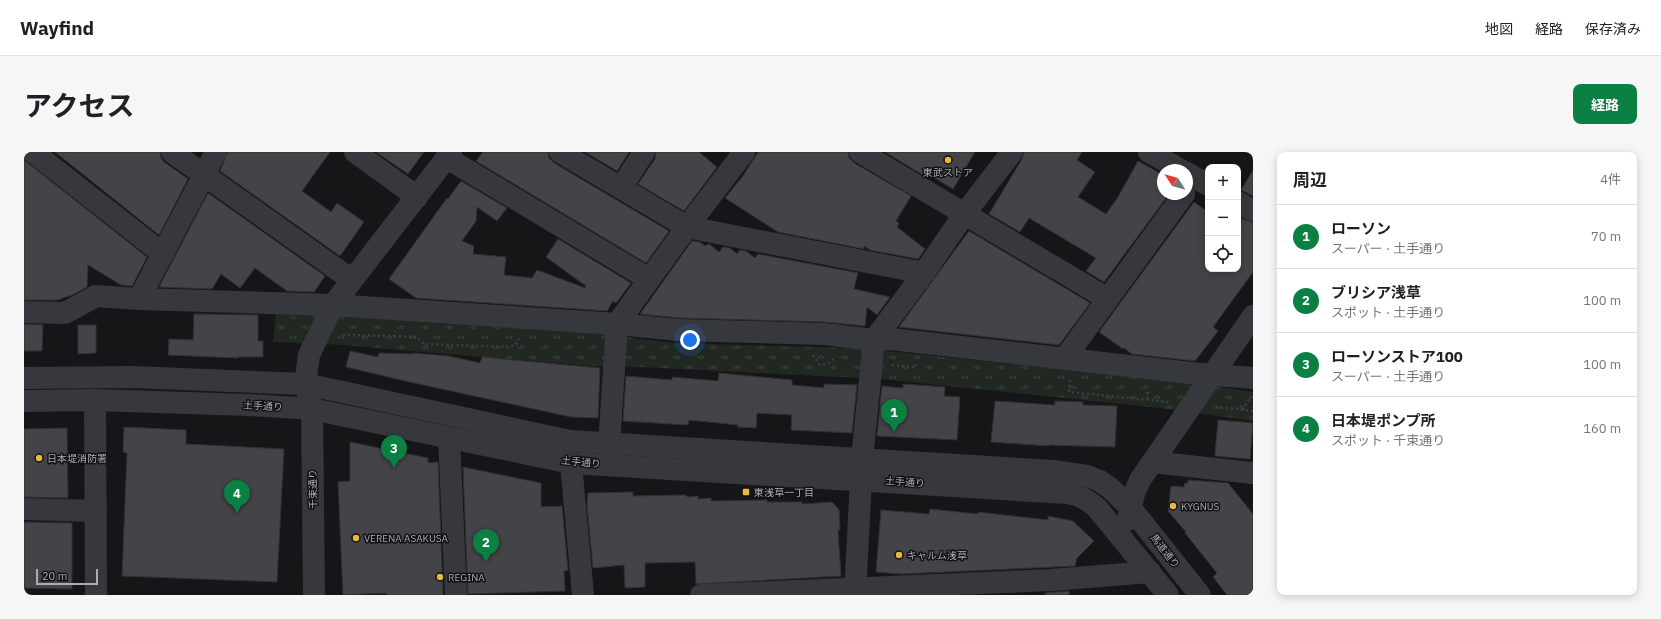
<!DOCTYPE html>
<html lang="ja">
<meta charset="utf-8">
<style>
:root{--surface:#fff;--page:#f6f6f6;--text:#202124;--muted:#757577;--line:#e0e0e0;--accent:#0b8043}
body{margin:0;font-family:"IBM Plex Sans","Noto Sans JP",sans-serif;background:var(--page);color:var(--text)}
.controls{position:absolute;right:12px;top:12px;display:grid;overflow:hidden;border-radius:8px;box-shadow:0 2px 10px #0003}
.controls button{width:36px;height:36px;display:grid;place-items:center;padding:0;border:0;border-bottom:1px solid var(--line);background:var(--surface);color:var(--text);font:20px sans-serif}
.compass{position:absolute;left:1133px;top:12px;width:36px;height:36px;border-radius:50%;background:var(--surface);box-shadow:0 2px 10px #0003;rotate:306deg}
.scale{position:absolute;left:12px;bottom:10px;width:62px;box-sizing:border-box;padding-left:4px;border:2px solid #a9adb7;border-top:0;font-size:11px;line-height:14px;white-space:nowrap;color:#a9adb7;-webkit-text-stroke:3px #111113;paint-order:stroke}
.you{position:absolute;left:666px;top:188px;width:14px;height:14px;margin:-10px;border:3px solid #fff;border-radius:50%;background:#1a73e8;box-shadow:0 0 0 6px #1a73e833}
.badge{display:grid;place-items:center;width:26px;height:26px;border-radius:50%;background:var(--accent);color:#fff;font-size:13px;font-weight:700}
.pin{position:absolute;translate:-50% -33px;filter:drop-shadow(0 1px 2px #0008)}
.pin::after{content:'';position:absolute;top:21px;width:14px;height:12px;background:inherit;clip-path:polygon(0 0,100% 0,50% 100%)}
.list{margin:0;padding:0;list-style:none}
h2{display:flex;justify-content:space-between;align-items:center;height:52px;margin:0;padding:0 16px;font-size:17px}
h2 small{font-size:13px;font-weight:400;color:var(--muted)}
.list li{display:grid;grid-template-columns:26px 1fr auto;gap:12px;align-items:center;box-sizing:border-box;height:64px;padding:0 16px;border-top:1px solid var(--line)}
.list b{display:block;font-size:15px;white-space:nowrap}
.list p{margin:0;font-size:13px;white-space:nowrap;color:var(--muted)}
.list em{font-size:13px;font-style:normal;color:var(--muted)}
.icon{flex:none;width:22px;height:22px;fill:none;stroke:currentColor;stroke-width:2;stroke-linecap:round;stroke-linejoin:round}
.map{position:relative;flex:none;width:1229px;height:443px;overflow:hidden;border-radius:8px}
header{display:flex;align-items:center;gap:24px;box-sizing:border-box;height:56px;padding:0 20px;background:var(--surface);border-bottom:1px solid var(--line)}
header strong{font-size:19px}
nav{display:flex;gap:22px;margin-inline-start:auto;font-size:14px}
.intro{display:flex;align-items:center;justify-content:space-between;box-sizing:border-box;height:96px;padding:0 24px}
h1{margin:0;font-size:28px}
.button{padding:10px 18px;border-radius:8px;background:var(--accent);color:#fff;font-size:14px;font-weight:700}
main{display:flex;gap:24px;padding:0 24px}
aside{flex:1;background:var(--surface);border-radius:8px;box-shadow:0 2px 10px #0003}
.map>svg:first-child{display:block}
.park{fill:url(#park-tufts)}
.building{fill:#434348;stroke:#313034}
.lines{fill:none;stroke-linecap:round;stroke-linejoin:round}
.path{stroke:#3e3f44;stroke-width:2.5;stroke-dasharray:2 3;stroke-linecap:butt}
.minor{stroke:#37383d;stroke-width:22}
.poi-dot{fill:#e9b83e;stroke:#111113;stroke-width:1.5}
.labels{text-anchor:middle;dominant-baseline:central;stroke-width:3;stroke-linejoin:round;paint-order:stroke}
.poi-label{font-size:10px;fill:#a9adb7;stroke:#111113;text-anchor:start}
.street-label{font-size:10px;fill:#a9adb7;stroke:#111113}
</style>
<header>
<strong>Wayfind</strong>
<nav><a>地図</a><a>経路</a><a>保存済み</a></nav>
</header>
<div class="intro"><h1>アクセス</h1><a class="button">経路</a></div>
<main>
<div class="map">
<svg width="1229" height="443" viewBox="0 0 1229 443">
<defs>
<pattern id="park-tufts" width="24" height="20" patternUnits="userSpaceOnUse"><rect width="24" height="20" fill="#212822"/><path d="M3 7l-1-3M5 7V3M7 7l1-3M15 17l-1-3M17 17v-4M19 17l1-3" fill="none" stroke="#3e4440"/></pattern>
</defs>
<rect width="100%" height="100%" fill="#161618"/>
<polygon class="park" points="252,161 478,172 581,182 647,191 834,196 1155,229 1229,240 1229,269 1136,256 857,227 597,214 580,215 317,193 249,190"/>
<g class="building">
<polygon points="31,0 136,0 137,6 140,10 164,27 135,83"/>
<polygon points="204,0 306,0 278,39 307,60 313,51 340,70 316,104 196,19"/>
<polygon points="352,0 400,0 384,22"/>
<polygon points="459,0 524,0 525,6 530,11 645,79 622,111 452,9"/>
<polygon points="561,0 605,0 593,19"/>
<polygon points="632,0 675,0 693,15 660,59 614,32 631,7"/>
<polygon points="734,0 824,0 825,6 830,11 887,44 872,69 875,71 873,75 901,97 894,107 846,98 840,94 840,97 754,80 701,46 719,24"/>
<polygon points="861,0 951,0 929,37 901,20 899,23"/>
<polygon points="1000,0 1058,0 1053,8 1071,20 1054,45 1082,62 1094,45 1114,9 1139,23 1139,42 1145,42 1080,130 1062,119 1072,106 1005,66 996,80 965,62 998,7"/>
<polygon points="0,8 123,105 108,134 97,133 64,113 63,135 48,143 33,148 0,148"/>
<polygon points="1229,18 1229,44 1217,38"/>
<polygon points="437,29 483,56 473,69 453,55 452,69 438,89 450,94 449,102 482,105 480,123 508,126 513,118 561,136 562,134 522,105 534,87 607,131 592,151 589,149 583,159 392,146 365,127 423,46 424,47"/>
<polygon points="184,41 301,124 290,140 263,139 231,116 216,136 197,122 188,137 135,135"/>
<polygon points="1170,50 1184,60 1184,117 1214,117 1214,65 1229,71 1229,120 1189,175 1194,179 1171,209 1108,202 1100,196 1099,197 1075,180"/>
<polygon points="945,79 1066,151 1035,193 875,175"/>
<polygon points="668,89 676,90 681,94 685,92 695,100 699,95 706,96 713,102 716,98 722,99 731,106 734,102 834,121 830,137 866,145 853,163 843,155 841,174 801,170 656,166 616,162"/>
<polygon points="170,162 234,163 234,189 239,189 239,205 214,205 214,206 144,203 145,187 169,188"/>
<polygon points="0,172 19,173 18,199 0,199"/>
<polygon points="54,173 72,173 72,201 54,202"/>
<polygon points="326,199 354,205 355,201 389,202 389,201 425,204 456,211 458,205 576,216 574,266 547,265 390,231 322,215"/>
<polygon points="695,221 768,228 768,233 800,236 800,232 833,233 828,281 767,278 768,263 733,261 732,276 714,275 714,273 665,268 664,273 599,269 602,224 648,228 648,225 694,229"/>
<polygon points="879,232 921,235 920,244 936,245 933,288 853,284 858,234 879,236"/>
<polygon points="971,249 1031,253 1031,249 1059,250 1059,253 1093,254 1091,295 1025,293 1025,294 967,290"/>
<polygon points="1194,268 1229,271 1226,307 1191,304"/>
<polygon points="100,275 162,278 162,292 260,297 253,430 98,424 103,301 99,300"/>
<polygon points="43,276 44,346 0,345 0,277"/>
<polygon points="326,290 404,306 404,311 414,310 419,443 362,443 362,441 319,443 314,330 326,329"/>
<polygon points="439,315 517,331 517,355 538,354 544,418 540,419 541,439 444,442"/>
<polygon points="1164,328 1204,331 1229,362 1229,443 1203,443 1189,425 1193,421 1161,381 1162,380 1144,359 1147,334 1160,335 1161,331 1164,331"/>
<polygon points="609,340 609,344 661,343 664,345 674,344 674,347 687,346 687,349 743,348 743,350 778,350 778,352 808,350 815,358 816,378 814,378 817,424 672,432 671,410 621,411 621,435 601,436 600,413 569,416 563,353 564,341"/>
<polygon points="906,357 954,362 954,360 1024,368 1024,364 1049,369 1070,389 1053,406 1051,414 878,422 852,420 857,358 905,362"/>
<polygon points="0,370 48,371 48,437 0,436"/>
<polygon points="1045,439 1045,443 1021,443 1021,441"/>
</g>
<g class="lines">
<g class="path">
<polyline points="319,183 370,184 371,179"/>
<polyline points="370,184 392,185 400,192 485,195 491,193 495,187"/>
<path d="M789 203 795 212C803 213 808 211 811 204"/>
<polyline points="868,213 892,215 892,211"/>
<polyline points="1046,228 1045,240 1145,250"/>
<polyline points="1123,247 1124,238"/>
<polyline points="1192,255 1229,259"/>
<polyline points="1219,258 1225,247"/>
</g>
<g class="minor">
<polyline points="9,0 139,102"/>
<polyline points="148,0 328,128"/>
<polyline points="331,0 393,45"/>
<polyline points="536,0 663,75 900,121"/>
<polyline points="836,0 1084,147"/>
<polyline points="1125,0 1157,18"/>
<polyline points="423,6 625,127"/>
<polyline points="1163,21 1184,33"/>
<polyline points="597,36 620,0"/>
<polyline points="1214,50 1229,59"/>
<polyline points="115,147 192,0"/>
<polyline points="0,160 41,161 72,144 115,147 309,153 593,172 655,178 801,182 850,188 867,187 1167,221 1229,226"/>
<polyline points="1041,206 1160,42"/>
<polyline points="0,226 108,225 281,232 546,289 1029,319 1063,324 1076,329 1086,336 1106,355 1176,443"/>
<polyline points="71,248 72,443"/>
<path d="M0 249 71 248 225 253 288 257 547 311 1043 341C1056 343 1064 348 1073 356L1144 443"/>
<polyline points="425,286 432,443"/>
<polyline points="585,293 593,172 663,75 720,0"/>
<polyline points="1128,310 1229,321"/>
<polyline points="547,311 559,443"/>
<polyline points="0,357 72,359"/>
<polyline points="1104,368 1110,342 1116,328 1229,164"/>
<polyline points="290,443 288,257 281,232 285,203 309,153 427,0"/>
<polyline points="677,443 1027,428 1126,420"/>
<polyline points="831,443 838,307 850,188 900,121 941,61 988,0"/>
</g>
</g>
<g class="poi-dot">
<circle cx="924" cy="8" r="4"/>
<circle cx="15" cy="306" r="4"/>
<rect x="718" y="336" width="8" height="8" rx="2"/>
<circle cx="1149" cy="354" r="4"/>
<circle cx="332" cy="386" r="4"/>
<circle cx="875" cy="403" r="4"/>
<circle cx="416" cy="425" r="4"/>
</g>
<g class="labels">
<g class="poi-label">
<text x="924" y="20" text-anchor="middle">東武ストア</text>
<text x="23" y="306">日本堤消防署</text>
<text x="730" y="340">東浅草一丁目</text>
<text x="1157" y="354">KYGNUS</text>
<text x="340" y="386">VERENA ASAKUSA</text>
<text x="883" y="403">キャルム浅草</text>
<text x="424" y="425">REGINA</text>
</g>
<g class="street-label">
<text transform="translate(239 254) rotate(3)">土手通り</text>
<text transform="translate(557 310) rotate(6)">土手通り</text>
<text transform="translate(881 330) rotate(4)">土手通り</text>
<text transform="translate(289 337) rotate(-91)">千束通り</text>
<text transform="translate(1141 399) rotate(52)">馬道通り</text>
</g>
</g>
</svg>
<div class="controls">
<button>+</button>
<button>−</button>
<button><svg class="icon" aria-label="locate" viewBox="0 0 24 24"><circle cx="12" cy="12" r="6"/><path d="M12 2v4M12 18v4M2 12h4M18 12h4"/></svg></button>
</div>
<svg class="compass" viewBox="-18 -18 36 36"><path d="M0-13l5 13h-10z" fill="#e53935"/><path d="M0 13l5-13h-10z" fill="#757577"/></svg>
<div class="scale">20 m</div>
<div class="you"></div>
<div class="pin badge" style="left:870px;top:280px">1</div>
<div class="pin badge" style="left:462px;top:410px">2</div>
<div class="pin badge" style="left:370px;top:316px">3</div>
<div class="pin badge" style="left:213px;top:361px">4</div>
</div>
<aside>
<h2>周辺<small>4件</small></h2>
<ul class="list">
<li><span class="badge">1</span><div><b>ローソン</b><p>スーパー · 土手通り</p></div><em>70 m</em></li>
<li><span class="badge">2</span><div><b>ブリシア浅草</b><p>スポット · 土手通り</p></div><em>100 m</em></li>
<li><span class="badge">3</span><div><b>ローソンストア100</b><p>スーパー · 土手通り</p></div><em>100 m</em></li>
<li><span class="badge">4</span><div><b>日本堤ポンプ所</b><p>スポット · 千束通り</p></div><em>160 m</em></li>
</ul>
</aside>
</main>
